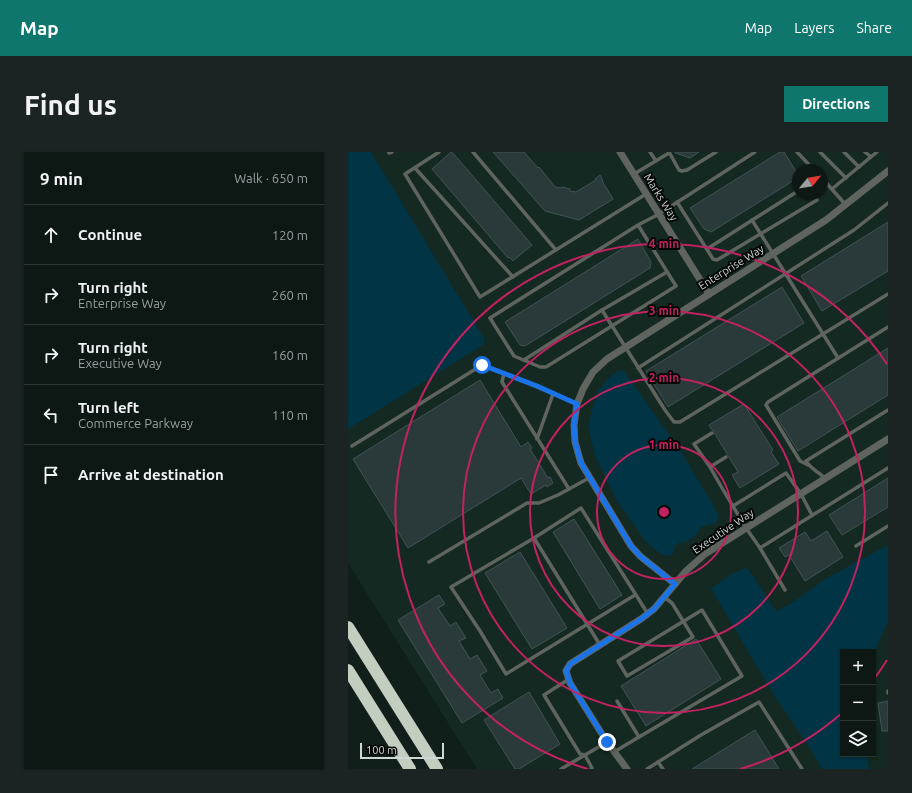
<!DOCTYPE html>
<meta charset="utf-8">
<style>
:root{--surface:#0d1714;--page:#1b2422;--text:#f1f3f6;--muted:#9a9fa0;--line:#2d3634;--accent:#0f766e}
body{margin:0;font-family:Ubuntu,sans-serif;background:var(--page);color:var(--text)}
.controls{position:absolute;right:12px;bottom:12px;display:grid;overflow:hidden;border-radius:0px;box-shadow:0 1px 3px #0004}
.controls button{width:36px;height:36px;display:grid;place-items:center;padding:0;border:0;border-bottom:1px solid var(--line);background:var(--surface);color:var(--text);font:20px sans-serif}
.compass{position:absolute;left:444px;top:12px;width:36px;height:36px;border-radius:50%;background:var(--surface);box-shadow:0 1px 3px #0004;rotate:60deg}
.scale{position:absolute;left:12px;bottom:10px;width:84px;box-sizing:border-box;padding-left:4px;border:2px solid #cfd7d4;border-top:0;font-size:11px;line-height:14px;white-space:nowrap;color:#cfd7d4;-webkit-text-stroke:3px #040706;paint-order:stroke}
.stop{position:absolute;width:12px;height:12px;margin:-9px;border:3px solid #1a73e8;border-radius:50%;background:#fff}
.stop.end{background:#1a73e8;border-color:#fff;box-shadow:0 1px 4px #0008}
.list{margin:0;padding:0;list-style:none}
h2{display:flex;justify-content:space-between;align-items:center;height:52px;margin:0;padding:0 16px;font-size:17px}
h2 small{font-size:13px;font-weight:400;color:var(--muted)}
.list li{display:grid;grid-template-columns:26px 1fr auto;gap:12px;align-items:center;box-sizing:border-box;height:60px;padding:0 16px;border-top:1px solid var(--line)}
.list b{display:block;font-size:15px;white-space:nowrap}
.list p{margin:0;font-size:13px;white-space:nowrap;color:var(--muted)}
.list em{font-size:13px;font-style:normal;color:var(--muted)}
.icon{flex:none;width:22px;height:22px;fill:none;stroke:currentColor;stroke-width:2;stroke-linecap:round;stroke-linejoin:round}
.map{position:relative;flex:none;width:540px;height:617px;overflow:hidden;border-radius:0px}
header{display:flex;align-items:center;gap:24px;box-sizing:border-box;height:56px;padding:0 20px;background:var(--accent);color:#fff}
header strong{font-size:19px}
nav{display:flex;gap:22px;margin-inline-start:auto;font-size:14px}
.intro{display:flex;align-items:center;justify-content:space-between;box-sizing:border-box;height:96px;padding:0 24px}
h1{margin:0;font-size:28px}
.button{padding:10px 18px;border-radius:0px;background:var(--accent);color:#fff;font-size:14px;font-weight:700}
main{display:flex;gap:24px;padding:0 24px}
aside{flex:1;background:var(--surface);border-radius:0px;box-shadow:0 1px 3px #0004}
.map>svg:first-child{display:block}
.built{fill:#142922;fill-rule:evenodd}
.water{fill:#013445}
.building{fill:#2a3a3b;stroke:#425353}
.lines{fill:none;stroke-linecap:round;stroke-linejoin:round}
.service{stroke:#60645f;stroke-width:3.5}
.minor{stroke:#60645f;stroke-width:7}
.motorway{stroke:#c3cdc0;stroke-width:12}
.route{stroke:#1a73e8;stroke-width:5}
.ring{fill:none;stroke:#c32261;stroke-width:2}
.labels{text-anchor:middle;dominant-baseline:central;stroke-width:4;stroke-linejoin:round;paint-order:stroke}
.street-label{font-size:11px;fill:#cfd7d4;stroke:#040706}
.centre{fill:#c32261;stroke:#040706;stroke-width:2}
.ring-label{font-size:12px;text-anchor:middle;font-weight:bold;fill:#c32261;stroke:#040706;stroke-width:4;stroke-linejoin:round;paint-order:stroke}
</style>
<header>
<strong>Map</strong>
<nav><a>Map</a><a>Layers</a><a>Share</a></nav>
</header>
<div class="intro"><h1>Find us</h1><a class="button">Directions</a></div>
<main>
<aside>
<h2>9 min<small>Walk · 650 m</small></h2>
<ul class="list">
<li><svg class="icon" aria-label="ahead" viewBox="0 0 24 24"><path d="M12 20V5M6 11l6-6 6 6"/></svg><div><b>Continue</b></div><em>120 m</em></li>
<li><svg class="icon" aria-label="right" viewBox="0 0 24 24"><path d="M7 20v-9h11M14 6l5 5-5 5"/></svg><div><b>Turn right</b><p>Enterprise Way</p></div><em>260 m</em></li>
<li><svg class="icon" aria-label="right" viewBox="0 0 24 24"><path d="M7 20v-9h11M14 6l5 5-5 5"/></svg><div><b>Turn right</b><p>Executive Way</p></div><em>160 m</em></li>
<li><svg class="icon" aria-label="left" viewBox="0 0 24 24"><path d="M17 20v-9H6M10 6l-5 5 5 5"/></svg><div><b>Turn left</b><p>Commerce Parkway</p></div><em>110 m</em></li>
<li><svg class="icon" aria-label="arrive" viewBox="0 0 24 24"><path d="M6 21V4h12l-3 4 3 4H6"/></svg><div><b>Arrive at destination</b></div></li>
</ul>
</aside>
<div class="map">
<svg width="540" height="617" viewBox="0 0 540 617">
<rect width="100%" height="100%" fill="#111f1a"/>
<path class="built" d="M0 0H540V617H129L0 411ZM450 18H474V42H450ZM495 500H525V602H495Z"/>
<g class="water">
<polygon points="0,0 23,0 137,188 135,193 0,277"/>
<polygon points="270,219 276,219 334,301 365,353 371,365 368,371 353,375 347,384 338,390 330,391 327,396 324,403 318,404 309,399 298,390 269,349 247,303 240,274 245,254 250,239 259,228"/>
<polygon points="540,393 540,470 530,491 525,508 525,500 495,500 495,602 518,602 521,617 474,617 461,595 424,540 368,445 363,436 382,423 397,416 401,418 425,455 429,459 445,450 479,426"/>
</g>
<g class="building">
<polygon points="103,0 104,0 184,93 165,109 161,105 160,106 84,17"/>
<polygon points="145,0 176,0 190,16 191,15 207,35 212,36 214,35 222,37 222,39 228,40 248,28 247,27 252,23 255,29 254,29 265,47 231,68 197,59"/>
<polygon points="327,0 351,0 342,6 327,1"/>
<polygon points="432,0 436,0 449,21 448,27 363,80 356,77 342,56"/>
<polygon points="540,70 540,119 474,159 453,124"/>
<polygon points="290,87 303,110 302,116 177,194 172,193 157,170"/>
<polygon points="434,135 456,171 320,255 298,219"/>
<polygon points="540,196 540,243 450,299 429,265"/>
<polygon points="132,228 173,295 180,290 184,296 182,297 200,326 202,325 205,331 199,335 198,333 183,342 173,326 60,396 5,307"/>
<polygon points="396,252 425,298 423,300 431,312 392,336 384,323 390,320 367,282 367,279 364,278 361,273"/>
<polygon points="540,326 540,355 494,383 481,363"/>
<polygon points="226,367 274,443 252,457 205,380"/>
<polygon points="479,379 495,405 457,429 441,403 437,405 431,396 457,380 463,389"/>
<polygon points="172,400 219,476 184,497 137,421"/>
<polygon points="91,443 97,452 90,456 102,474 108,470 118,486 111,489 122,507 129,503 139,519 132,523 143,541 150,537 155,546 114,571 50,468"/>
<polygon points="348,487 373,527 298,574 273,534"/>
<polygon points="181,540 212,592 171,617 167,617 136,568"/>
<polygon points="540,549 540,579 534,579 530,551"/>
<polygon points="407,578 431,617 344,617"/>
</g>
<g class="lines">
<g class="service">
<polyline points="91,0 57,22 132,145 298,42"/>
<polyline points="125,0 208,98"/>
<polyline points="302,0 308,9"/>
<polyline points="321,0 331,18 334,19 339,18 368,0"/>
<polyline points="449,0 466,18"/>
<polyline points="472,0 498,26"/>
<polyline points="496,0 511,15"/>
<polyline points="517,0 523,5"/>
<polyline points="41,1 44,0"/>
<polyline points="67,16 165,125"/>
<polyline points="286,22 321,1"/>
<polyline points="474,26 497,52"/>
<polyline points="484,37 529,0"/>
<polyline points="329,50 365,107 369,108 469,48 464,42"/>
<polyline points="404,68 490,206"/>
<polyline points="290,73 328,134 198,215 192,215 166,204 142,166 290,73 311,62 407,0"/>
<polyline points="359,97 450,39"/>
<polyline points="254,158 317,258 326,270 332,270 540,142"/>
<polyline points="176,208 254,158 319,120"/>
<polyline points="290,216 506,78 540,51"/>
<polyline points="156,221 154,230 221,337"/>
<polyline points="364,281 346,292 362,315 374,336 398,376 412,396 437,438"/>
<polyline points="189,287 205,242"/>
<polyline points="4,294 134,213 189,235 229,252"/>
<polyline points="460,313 452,309 418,253 420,250 540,175"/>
<polyline points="362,315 378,305"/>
<path d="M477 326C471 321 461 315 458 309L540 258"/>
<polyline points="385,354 438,321 453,342 464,363"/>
<polyline points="186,386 252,493"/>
<polyline points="508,394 540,374"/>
<polyline points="412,396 540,316"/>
<polyline points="81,410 179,351 191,351 210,343 241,326"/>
<polyline points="287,443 158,522 132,479 103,435 186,386 233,356 300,462"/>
<polyline points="540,539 540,541"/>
<polyline points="291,585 394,524 354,458 270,509 279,524 345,485 324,451 316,445"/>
<polyline points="266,600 291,585 269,549"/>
<polyline points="310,610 315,617"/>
<polyline points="213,617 237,603 232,602 196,543 221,527"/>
<polyline points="243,617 244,616 237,603 259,590"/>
<polyline points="299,617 353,583 411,550 454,617"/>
</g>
<g class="minor">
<polyline points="272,0 361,142"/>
<polyline points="327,432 292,404 283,394 233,311 227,290 226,273 229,252 235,237 245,220 259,207 478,68 540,19"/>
<polyline points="279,617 259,590 222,531 218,519 222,512 293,467 306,457 338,419 357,402 540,287"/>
</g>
<g class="motorway">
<polyline points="0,475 89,617"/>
<polyline points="0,518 62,617"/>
</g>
</g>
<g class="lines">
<polyline class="route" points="134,213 189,234 229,252 226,273 227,290 233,311 283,394 292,404 327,432 306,457 293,467 222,512 218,519 222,531 259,590"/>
</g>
<g class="ring">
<circle cx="316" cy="360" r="67"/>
<circle cx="316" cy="360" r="134"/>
<circle cx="316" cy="360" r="201"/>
<path d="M539 508A268 268 0 0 1 526 527M494 561A268 268 0 0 1 392 617M240 617A268 268 0 1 1 539 212"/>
</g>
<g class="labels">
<g class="street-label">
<text transform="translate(313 45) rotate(58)">Marks Way</text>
<text transform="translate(383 115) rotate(-32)">Enterprise Way</text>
<text transform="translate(375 379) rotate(-34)">Executive Way</text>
</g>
</g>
<circle cx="316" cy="360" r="6" class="centre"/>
<g class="ring-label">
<text x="316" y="96">4 min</text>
<text x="316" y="163">3 min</text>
<text x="316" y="230">2 min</text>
<text x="316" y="297">1 min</text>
</g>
</svg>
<div class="controls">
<button>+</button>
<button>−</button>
<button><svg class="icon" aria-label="layers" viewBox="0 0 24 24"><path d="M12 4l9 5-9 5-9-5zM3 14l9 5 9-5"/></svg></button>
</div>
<svg class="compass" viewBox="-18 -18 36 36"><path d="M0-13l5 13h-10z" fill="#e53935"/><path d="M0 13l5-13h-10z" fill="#9a9fa0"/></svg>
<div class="scale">100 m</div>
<div class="stop" style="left:134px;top:213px"></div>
<div class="stop end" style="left:259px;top:590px"></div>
</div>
</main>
